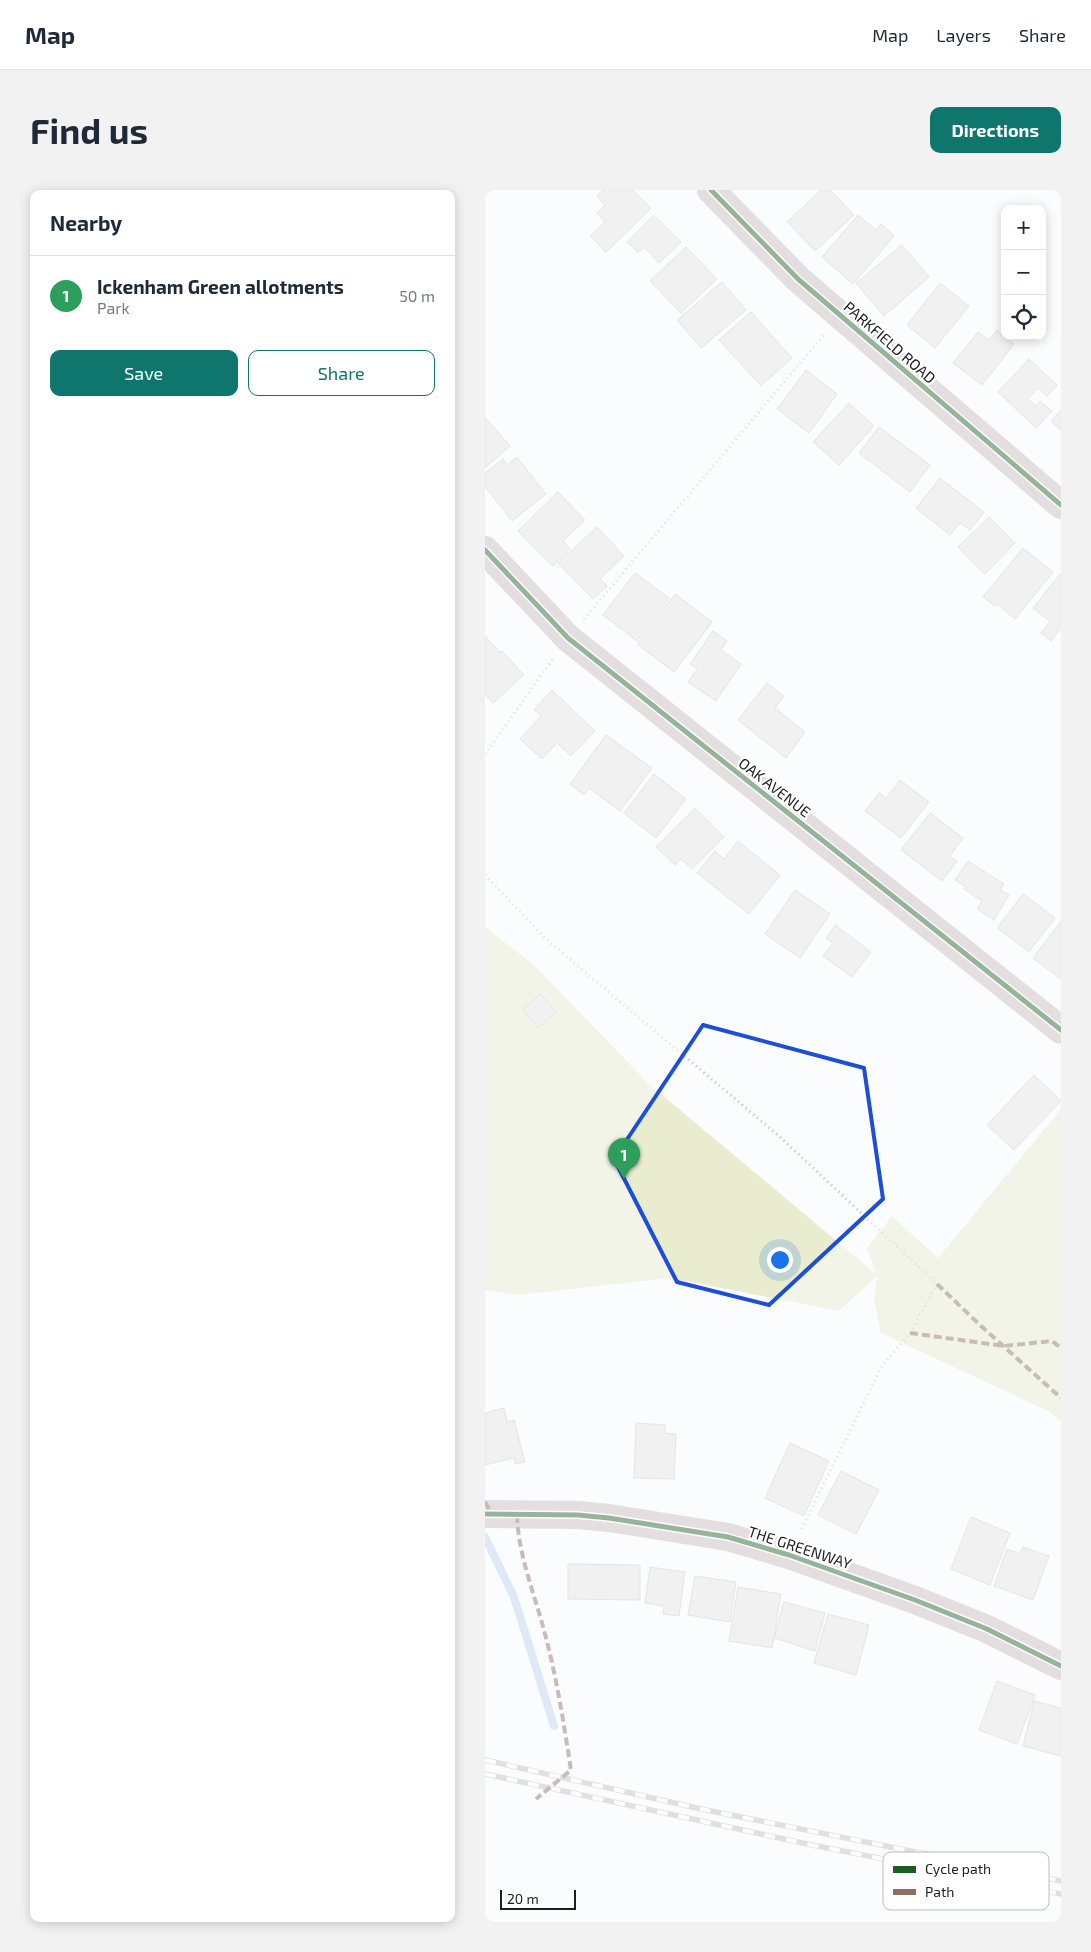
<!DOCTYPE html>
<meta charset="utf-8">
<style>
:root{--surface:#fff;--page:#f2f2f3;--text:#1f2937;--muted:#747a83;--line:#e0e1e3;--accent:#0f766e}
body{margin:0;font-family:"Exo 2",sans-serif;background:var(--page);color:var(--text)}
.controls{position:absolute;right:15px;top:15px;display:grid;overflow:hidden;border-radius:10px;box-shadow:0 2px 12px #0003}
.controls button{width:45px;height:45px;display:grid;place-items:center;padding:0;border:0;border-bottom:1px solid var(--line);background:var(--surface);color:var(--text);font:25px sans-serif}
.scale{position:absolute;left:15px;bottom:12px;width:76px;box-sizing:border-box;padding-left:5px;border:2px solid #1d1e1f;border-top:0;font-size:14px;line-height:18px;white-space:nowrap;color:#1d1e1f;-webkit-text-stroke:4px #fff;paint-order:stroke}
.you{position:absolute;left:294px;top:1069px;width:18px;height:18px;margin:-12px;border:4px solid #fff;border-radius:50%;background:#1a73e8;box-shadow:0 0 0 8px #1a73e833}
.badge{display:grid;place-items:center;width:32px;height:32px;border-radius:50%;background:var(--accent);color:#fff;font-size:16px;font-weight:700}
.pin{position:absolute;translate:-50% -41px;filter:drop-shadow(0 1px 2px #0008)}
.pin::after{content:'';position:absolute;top:26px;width:18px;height:15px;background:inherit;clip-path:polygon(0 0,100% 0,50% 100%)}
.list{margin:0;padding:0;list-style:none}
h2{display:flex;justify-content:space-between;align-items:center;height:65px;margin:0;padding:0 20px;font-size:21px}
h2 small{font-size:16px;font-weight:400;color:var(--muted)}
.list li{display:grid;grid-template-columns:32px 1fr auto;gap:15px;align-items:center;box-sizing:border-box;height:80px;padding:0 20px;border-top:1px solid var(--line)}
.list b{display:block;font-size:19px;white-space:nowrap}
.list p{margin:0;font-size:16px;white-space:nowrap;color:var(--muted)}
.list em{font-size:16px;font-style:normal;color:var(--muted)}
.actions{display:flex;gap:10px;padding:15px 20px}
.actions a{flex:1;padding:11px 0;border:1px solid var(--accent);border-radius:10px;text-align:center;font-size:18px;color:var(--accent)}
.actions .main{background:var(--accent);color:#fff}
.icon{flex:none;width:28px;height:28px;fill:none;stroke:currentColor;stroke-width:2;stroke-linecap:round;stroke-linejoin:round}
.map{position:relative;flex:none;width:576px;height:1732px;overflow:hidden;border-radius:10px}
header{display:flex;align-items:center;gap:30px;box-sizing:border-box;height:70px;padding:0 25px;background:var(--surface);border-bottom:1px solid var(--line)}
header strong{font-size:24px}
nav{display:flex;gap:28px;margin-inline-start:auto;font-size:18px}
.intro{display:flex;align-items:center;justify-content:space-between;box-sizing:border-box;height:120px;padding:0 30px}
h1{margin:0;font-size:35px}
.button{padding:12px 22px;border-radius:10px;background:var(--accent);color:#fff;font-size:18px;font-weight:700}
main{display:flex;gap:30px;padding:0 30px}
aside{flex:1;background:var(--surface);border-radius:10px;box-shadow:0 2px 12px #0003}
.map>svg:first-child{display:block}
.green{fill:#e9eccf}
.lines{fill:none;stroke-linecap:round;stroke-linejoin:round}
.stream{stroke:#bdd0f0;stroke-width:8}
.building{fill:#e4e4e5;stroke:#cac9c9}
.path{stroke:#c2bbbc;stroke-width:3;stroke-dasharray:1 4;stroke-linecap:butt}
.minor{stroke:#c9bbbc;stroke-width:28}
.rail-casing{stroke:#c4bcbe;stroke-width:5.5}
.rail{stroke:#fff;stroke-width:4;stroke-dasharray:11;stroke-linecap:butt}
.quiet{stroke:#8d6e63;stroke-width:4;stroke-dasharray:8 4;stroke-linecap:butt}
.cycleway-casing{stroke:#fff;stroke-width:8}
.cycleway{stroke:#1b5e20;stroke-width:5}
.marked{fill:none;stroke:#1d4ed8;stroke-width:4;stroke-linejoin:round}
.labels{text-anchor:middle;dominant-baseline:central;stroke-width:4.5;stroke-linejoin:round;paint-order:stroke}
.street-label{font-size:15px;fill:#1d1e1f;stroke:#fff}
.key{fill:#fff;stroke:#bbbcbc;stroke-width:1}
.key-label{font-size:14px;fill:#1d1e1f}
</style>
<header>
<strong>Map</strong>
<nav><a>Map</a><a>Layers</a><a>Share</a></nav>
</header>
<div class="intro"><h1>Find us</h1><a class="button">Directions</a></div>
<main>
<aside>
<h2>Nearby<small></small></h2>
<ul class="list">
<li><span class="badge" style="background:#2e9e5b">1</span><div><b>Ickenham Green allotments</b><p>Park</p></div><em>50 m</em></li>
</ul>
<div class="actions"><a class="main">Save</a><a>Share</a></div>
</aside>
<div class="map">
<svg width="576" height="1732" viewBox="0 0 576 1732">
<rect width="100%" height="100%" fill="#fbfcfd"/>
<polygon class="green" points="0,737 49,775 164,894 391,1084 382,1058 407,1026 453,1068 576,919 576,1232 565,1222 396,1143 389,1109 392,1086 354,1121 185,1088 33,1105 0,1100"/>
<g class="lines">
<polyline class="stream" points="0,1347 28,1405 34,1423 69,1536"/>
</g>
<g class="building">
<polygon points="118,0 148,0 166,18 121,62 105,46 120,32 112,23 120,15 112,6"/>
<polygon points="336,0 345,0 369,25 330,61 302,32"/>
<polygon points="169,25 196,52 174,73 159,57 153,63 142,52"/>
<polygon points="373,25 391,40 396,34 409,46 368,94 337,67"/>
<polygon points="417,55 444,87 399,126 371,93"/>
<polygon points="201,57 232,89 196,123 165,91"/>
<polygon points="237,92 261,120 216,158 192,130"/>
<polygon points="455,93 484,116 450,158 422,135"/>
<polygon points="266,122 307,168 276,196 234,150"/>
<polygon points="512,140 529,154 497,195 468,173 493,142 504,150"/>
<polygon points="544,169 572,195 562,206 553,198 543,209 551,216 555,211 567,221 551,238 513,202"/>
<polygon points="321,180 352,204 324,243 292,219"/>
<polygon points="364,213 389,236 354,275 328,252"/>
<polygon points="576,220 576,240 566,231"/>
<polygon points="0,227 25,256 0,278"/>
<polygon points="394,237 445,275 425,302 374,263"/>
<polygon points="32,267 61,304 27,331 0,296 0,283 18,269 22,275"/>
<polygon points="455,288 499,322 485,340 475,333 465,345 431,318"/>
<polygon points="73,302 100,330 78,351 85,359 68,376 33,341"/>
<polygon points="504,327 530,353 500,384 473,357"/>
<polygon points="112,337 139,366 115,389 122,396 108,409 73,373"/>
<polygon points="538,358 568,382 530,429 512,414 510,416 498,407"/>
<polygon points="150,383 184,408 152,451 118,425"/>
<polygon points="575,384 576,385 576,438 566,451 556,443 565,431 548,418"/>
<polygon points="190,404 227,432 189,482 152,454"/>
<polygon points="228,441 242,451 236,460 256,474 231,511 203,492 212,479 205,474"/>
<polygon points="0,446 15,462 17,461 39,485 8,513 0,504"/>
<polygon points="282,493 299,506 290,518 320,542 301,568 253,530"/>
<polygon points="67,500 110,541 86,566 72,553 57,569 35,549 56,526 49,520"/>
<polygon points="121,545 167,578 135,621 104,598 99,605 85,594"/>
<polygon points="169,584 201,609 171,648 139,623"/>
<polygon points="415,590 444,612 416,648 380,621 394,603 401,608"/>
<polygon points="210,618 239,647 207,679 196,669 190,675 171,657"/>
<polygon points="445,623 478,648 465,666 472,671 457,691 416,660"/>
<polygon points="253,651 295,685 264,724 212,683 230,661 239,669"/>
<polygon points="483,671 519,694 515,700 524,705 509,730 492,719 497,711 479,699 481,697 470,690"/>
<polygon points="310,700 345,724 315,768 280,744"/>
<polygon points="538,704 570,728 544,762 512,738"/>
<polygon points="576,731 576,789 548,768"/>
<polygon points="350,735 386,762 367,787 338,766 348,753 341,748"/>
<polygon points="56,804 71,822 53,838 37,819"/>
<polygon points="549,885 576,911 529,960 502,935"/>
<polygon points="19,1218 22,1232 29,1230 40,1272 30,1274 29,1268 0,1275 0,1223"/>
<polygon points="151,1233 180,1235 180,1243 191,1244 189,1289 149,1288"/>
<polygon points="305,1253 344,1271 319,1326 280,1308"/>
<polygon points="356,1281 394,1300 371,1344 333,1325"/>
<polygon points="486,1327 525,1343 505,1395 466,1379"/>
<polygon points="538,1357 564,1366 548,1410 509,1396 522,1359 535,1364"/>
<polygon points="83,1374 155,1375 155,1410 83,1409"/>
<polygon points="165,1377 200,1382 194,1426 178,1424 179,1416 160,1413"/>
<polygon points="210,1386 251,1392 245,1432 203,1425"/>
<polygon points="253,1397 296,1404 287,1458 244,1451"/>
<polygon points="299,1412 340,1423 330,1461 289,1448"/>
<polygon points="343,1424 384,1435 371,1485 329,1473"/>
<polygon points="512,1491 550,1505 532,1554 494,1540"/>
<polygon points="549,1511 576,1518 576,1566 538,1556"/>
</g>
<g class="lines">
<g class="path">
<polyline points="99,429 339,145"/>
<polyline points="0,564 68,469"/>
<polyline points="0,685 62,750 294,946 452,1094 425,1143 397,1176 315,1342"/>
</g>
<g class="minor">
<polyline points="226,0 313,89 576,315"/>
<polyline points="0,360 83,448 576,840"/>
<polyline points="0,1324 93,1325 124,1328 243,1347 304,1365 430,1410 502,1439 576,1476"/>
</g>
<g class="rail-casing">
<g id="rail">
<polyline points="0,1570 216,1619 576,1691"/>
<polyline points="0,1584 322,1654 576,1704"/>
</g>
</g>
<use href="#rail" class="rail"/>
<g class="quiet">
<polyline points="452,1094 496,1136 576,1208"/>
<polyline points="425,1143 519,1156 567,1151 576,1158"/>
<polyline points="0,1312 7,1324"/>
<path d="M32 1325C33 1365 50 1405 60 1444 72 1489 79 1535 86 1580L51 1609"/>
</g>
<g class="cycleway-casing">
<g id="cycleway">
<polyline points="226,0 313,89 576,315"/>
<polyline points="0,360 83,448 576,840"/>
<polyline points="0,1324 93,1325 124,1328 243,1347 304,1365 430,1410 502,1439 576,1476"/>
</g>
</g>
<use href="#cycleway" class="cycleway"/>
</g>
<path d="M0 0H576V1732H0ZM218 835 379 878 398 1009 284 1115 192 1092 129 969Z" fill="#fbfcfd" fill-opacity=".55" fill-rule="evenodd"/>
<path class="marked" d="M218 835 379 878 398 1009 284 1115 192 1092 129 969Z"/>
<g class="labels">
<g class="street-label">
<text transform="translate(405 152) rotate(41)">PARKFIELD ROAD</text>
<text transform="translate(290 597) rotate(38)">OAK AVENUE</text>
<text transform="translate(315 1357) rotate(18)">THE GREENWAY</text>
</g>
</g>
<rect x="398" y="1662" width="166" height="58" rx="8" class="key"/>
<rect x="408" y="1676" width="23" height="7" fill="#1b5e20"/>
<rect x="408" y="1699" width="23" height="6" fill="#8d6e63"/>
<g class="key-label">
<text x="440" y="1684">Cycle path</text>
<text x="440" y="1707">Path</text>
</g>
</svg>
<div class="controls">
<button>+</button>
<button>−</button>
<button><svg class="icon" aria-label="locate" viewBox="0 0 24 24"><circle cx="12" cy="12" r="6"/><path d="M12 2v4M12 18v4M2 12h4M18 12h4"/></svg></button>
</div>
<div class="scale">20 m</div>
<div class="you"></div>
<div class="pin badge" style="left:139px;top:989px;background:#2e9e5b">1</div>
</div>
</main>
